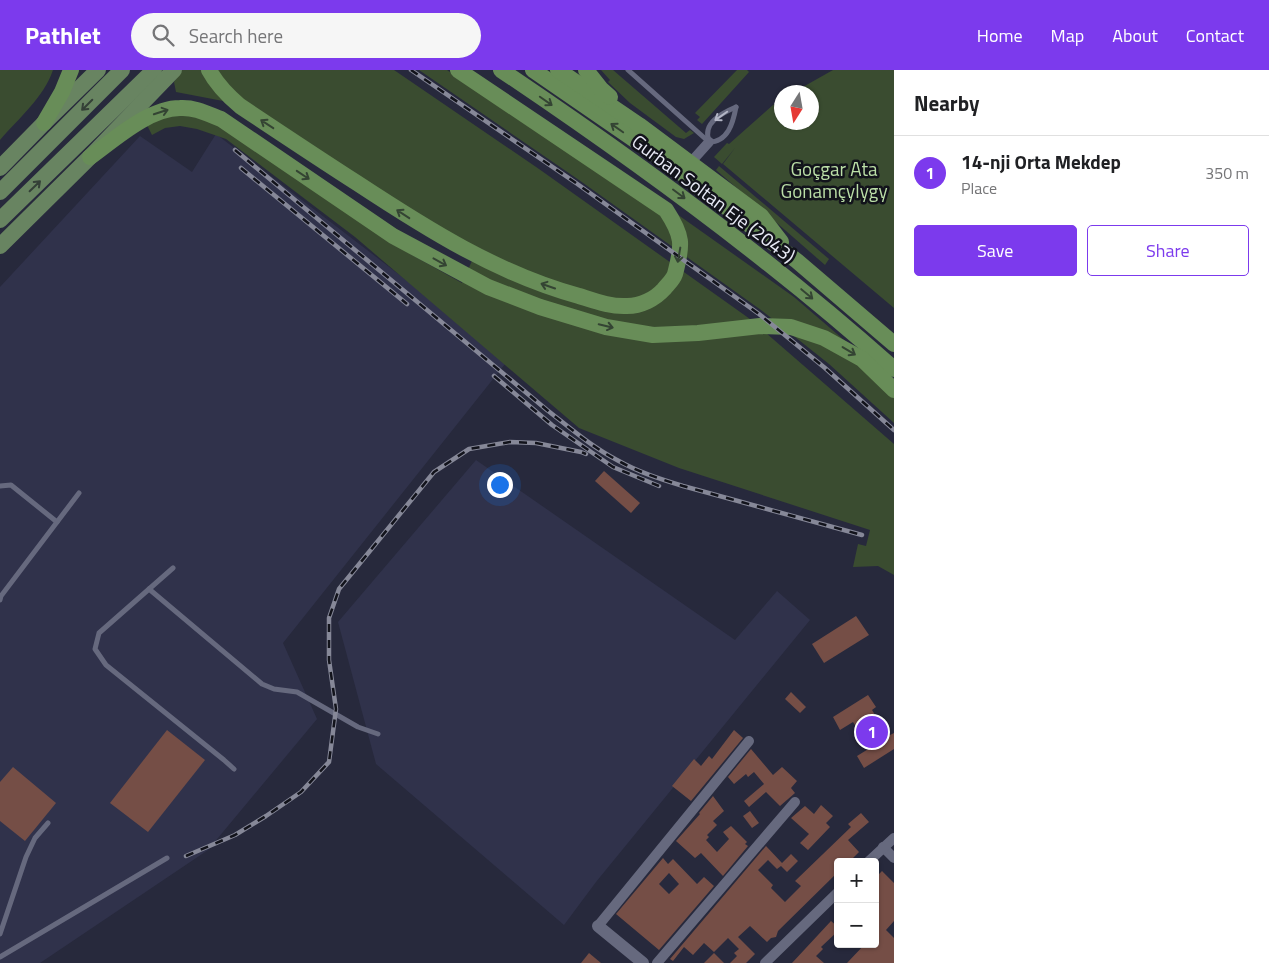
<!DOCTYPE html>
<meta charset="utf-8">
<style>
:root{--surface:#fff;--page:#f6f6f6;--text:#202124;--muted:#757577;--line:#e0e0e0;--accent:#7c3aed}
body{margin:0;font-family:"Titillium Web",sans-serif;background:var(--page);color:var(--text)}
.controls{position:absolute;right:15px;bottom:15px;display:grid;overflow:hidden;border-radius:5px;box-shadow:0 1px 4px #0004}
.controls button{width:45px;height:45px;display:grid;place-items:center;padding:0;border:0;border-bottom:1px solid var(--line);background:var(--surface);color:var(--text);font:25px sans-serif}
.compass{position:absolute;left:774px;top:15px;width:45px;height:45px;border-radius:50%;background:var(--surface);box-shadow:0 1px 4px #0004;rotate:191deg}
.you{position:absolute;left:499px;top:414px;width:18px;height:18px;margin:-12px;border:4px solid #fff;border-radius:50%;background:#1a73e8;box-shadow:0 0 0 8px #1a73e833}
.badge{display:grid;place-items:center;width:32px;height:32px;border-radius:50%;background:var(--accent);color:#fff;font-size:16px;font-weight:700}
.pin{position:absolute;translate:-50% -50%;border:2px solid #fff;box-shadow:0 1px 5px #0006}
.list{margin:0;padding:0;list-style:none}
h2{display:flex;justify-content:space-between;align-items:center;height:65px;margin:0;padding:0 20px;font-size:21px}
h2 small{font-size:16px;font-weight:400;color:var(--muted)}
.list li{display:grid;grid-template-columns:32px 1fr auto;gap:15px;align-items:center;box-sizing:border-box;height:75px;padding:0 20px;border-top:1px solid var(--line)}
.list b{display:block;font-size:19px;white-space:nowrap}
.list p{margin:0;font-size:16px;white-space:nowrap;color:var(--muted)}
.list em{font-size:16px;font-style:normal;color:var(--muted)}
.actions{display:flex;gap:10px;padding:15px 20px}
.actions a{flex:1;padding:11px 0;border:1px solid var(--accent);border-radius:5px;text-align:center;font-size:18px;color:var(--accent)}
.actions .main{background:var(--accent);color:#fff}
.icon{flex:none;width:28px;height:28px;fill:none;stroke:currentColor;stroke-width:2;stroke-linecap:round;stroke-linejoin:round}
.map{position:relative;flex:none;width:894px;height:893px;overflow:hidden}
header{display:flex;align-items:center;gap:30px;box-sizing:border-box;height:70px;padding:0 25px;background:var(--accent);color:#fff}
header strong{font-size:24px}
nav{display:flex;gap:28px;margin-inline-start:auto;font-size:18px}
.search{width:350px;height:45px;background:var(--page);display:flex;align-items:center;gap:12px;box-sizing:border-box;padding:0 18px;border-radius:28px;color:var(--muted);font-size:19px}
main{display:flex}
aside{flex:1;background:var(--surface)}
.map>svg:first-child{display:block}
.built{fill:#30324b}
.green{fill:#3a4c30}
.building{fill:#754e46;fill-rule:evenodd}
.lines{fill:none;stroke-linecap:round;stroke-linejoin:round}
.service{stroke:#66697e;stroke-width:5}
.minor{stroke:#66697e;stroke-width:10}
.tertiary{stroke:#66697e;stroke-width:12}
.primary{stroke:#688461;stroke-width:16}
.trunk{stroke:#688d58;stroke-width:16}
.rail-casing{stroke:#868898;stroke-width:4.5}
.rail{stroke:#12131b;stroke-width:2.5;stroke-dasharray:8;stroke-linecap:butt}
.oneway{stroke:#344433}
.oneway2{stroke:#344037}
.oneway3{stroke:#b4b6c6}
.labels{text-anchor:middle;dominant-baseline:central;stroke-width:5;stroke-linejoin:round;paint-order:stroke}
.park-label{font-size:19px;fill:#bbdfa7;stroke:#12131b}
.street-label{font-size:19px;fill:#e8eaf6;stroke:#12131b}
</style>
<header>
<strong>Pathlet</strong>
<div class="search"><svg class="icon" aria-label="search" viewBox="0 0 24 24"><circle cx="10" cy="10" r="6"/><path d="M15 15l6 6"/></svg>Search here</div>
<nav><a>Home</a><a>Map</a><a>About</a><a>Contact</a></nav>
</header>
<main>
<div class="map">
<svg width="894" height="893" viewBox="0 0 894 893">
<rect width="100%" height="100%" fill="#27293c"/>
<g class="built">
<polygon points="216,64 509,289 283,573 317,649 208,780 40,893 0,893 0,217 140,66 192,102"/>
<polygon points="476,390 735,570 777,521 810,550 596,812 564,855 376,694 338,552"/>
</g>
<g class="green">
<path d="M0 0H53C44 27 18 49 0 70Z"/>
<polygon points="182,0 394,0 539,99 750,249 894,374 894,505 878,496 853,497 858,474 866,476 870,460 679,398 579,358 355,167 226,69 197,59 180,56 165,58 152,65 146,53 178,44 208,49 412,185 462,213 476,182 244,35 176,22 174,12"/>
<polygon points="419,0 447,0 557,75 564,64 794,227 894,313 894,353 829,294 761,240 579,110"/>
<polygon points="601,0 613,0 686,63 690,60 694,63 684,69 676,67 630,33 608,12 610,10"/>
<polygon points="737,0 747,0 749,2 702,54 697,50 700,47 695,43"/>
<polygon points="833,0 894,0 894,238 723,94 735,78 722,94 714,87 727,73 729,74 773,35 781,30 782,52 812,52 812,22 794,22"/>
<polygon points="719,96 829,189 825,195 716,100"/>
</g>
<g class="building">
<polygon points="604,401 640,433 631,443 595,411"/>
<polygon points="856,546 869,565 824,593 812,574"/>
<polygon points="791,622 806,637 800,643 785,629"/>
<polygon points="868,625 876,637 872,640 888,666 894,663 894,679 864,698 857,686 870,678 853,652 840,660 833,647"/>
<polygon points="167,660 205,690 148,762 110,733"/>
<polygon points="734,660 743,668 691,731 672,716 694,689 701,696 709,686 712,689"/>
<polygon points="751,679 773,705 782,697 797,711 791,718 795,723 780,736 766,722 749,737 744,731 764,714 754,702 748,707 746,704 734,714 728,707"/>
<polygon points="13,697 56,733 25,771 0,751 0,712"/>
<polygon points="713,726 724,741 713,751 717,755 707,765 709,767 706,770 717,782 729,769 723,762 731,756 747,772 745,774 748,776 723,806 701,783 695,788 676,771 700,744 699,743"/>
<polygon points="821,735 833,746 826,753 830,757 808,780 800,773 809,764 791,748 805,736 814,744"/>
<polygon points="750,741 759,753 752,758 743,746"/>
<polygon points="861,743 869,752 848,770 859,782 849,792 838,792 838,802 778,861 776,867 771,868 767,872 750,856 738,867 755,884 746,893 730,893 737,886 734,883 739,879 728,868 714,882 704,873 693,885 684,877 673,891 670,889 766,776 782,793 791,784 798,791 787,802 781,796 777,799 768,790 758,800 773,815 771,818 785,832 801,816 795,811 851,757 848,754"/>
<path d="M663 788 668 794 673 789 697 814 704 807 714 816 659 880 616 844ZM669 803 679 814 669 824 659 814Z"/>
<polygon points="882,801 894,813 894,851 886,860 894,868 894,893 847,893 865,874 875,874 875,808"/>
<polygon points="831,851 838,857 838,861 821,877 823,879 816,886 824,893 792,893"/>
<polygon points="589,883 601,893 581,893"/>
<polygon points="714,883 724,893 704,893"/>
</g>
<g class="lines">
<g class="service">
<path d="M628 0 709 72C728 72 733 53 736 37"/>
<path d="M709 71C702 53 722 43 736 37"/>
<polyline points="0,416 11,415 57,452"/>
<polyline points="173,498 99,563 95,579 106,595 224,690 234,699"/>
<polyline points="149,519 262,614 274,619 297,622 358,657 378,664"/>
<polyline points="0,530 1,526 79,423"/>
<polyline points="0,864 26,787 35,768 48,753"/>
<polyline points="0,887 167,788"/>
</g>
<g class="minor">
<polyline points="691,92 709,72"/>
<polyline points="883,777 894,788"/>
<polyline points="868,792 894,768"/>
<polyline points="598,856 749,671"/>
<polyline points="657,893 795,732"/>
<polyline points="765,893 838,822"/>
</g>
<polyline class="tertiary" points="598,856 643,893"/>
<g class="primary">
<polyline points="0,98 44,53 98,0"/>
<polyline points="0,122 122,0"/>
<polyline points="0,150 154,0"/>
<polyline points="0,176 90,87 174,0"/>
</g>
<g class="trunk">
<path d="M209 0C217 15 227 25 240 36 279 62 318 88 357 113 427 159 498 204 579 226 595 231 611 237 627 236 641 236 655 229 664 219 668 214 673 210 675 204 683 174 683 166 666 140L458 0"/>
<path d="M501 0C638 92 771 189 894 299"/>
<polyline points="533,0 671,95 797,191 894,274"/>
<polyline points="558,0 639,55 761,146 781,172"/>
<polyline points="586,0 601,19 610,27"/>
<polyline points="44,53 62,22 71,0"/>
<path d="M90 87C115 69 149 38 180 38 195 37 208 44 221 49L393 166 488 217 540 237 606 257 653 265 698 263 760 256 791 257 824 268 862 289 894 320"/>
</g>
<g class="rail-casing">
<g id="rail">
<polyline points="411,0 576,113 759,244 825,298 894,360"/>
<path d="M235 80 547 340C570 358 592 377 617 390 638 402 660 409 683 416L862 465"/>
<polyline points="241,98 407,234"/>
<polyline points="494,306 552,355 613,397 659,416"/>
<polyline points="186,786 235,765 266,746 301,722 329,692 336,639 329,590 329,548 339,519 434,402 469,379 510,372 536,373 581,382 586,384"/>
</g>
</g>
<use href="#rail" class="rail"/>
</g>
<defs><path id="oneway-shaft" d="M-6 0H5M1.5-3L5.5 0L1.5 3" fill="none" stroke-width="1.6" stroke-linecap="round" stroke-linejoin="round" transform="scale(1.25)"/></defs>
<g class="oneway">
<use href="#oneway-shaft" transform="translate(546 31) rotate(35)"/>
<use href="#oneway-shaft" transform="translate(161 42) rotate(-18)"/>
<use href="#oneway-shaft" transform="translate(267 54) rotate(-147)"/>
<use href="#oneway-shaft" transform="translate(617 58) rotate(-145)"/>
<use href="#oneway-shaft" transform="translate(303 105) rotate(34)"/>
<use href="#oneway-shaft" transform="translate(679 124) rotate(37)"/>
<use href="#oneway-shaft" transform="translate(403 144) rotate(-147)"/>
<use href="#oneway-shaft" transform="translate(679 185) rotate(100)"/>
<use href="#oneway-shaft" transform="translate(440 192) rotate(29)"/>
<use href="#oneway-shaft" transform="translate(548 216) rotate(-161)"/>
<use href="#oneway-shaft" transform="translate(807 224) rotate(40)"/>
<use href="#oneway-shaft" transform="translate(606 256) rotate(13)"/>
<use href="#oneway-shaft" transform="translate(849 281) rotate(31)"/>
</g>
<g class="oneway2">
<use href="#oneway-shaft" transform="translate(87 35) rotate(135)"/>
<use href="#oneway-shaft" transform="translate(35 116) rotate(-44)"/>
</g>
<use class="oneway3" href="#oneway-shaft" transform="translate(721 46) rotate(145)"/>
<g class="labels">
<g class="park-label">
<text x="834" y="98">Goçgar Ata<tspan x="834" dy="22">Gonamçylygy</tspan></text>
</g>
<g class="street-label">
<text transform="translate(714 128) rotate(37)">Gurban Soltan Eje (2043)</text>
</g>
</g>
</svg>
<div class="controls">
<button>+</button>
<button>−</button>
</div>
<svg class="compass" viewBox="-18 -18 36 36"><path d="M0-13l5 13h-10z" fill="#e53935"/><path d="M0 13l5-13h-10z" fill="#757577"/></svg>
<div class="you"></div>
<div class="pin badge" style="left:872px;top:662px">1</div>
</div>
<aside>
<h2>Nearby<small></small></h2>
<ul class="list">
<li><span class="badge">1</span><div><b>14-nji Orta Mekdep</b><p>Place</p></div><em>350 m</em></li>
</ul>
<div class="actions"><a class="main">Save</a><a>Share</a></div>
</aside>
</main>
